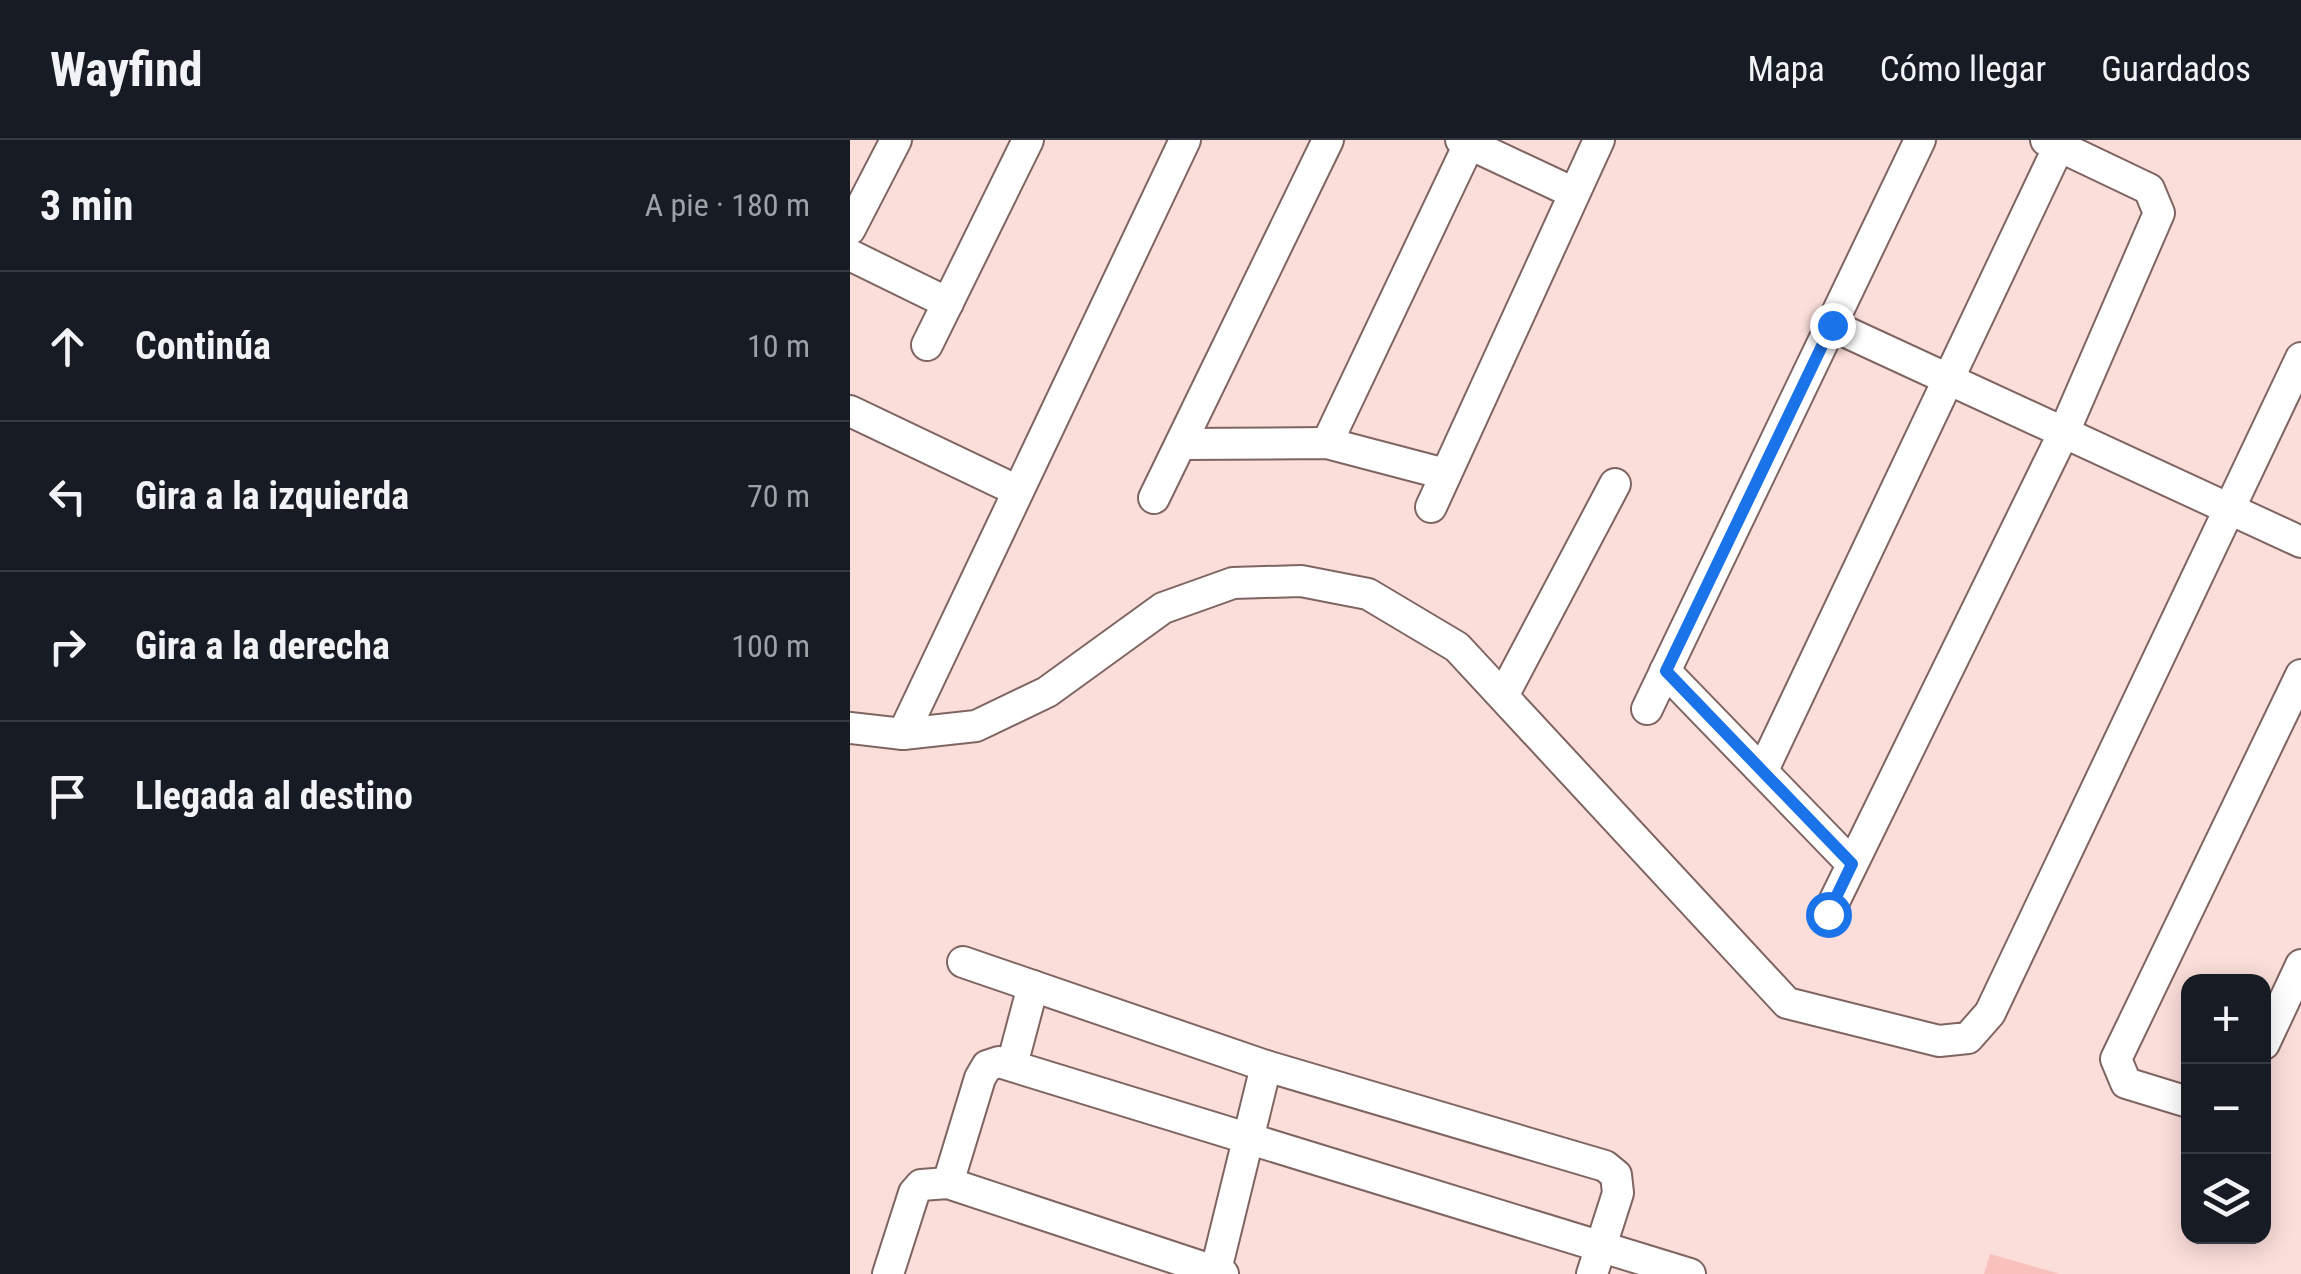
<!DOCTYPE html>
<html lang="es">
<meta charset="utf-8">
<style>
:root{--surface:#171b24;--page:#242831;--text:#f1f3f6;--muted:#9ea1a6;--line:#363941}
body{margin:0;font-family:"Roboto Condensed",sans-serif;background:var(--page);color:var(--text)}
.controls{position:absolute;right:30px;bottom:30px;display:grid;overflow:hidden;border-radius:20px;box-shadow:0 5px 25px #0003}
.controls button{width:90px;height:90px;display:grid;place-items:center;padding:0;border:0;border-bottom:2px solid var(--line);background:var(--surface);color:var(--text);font:50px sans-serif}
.stop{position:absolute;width:30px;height:30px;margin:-22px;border:8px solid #1a73e8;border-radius:50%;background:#fff}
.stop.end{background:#1a73e8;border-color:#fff;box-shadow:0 2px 10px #0008}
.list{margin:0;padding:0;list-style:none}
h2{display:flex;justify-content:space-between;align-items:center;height:130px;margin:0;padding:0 40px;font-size:42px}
h2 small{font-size:32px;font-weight:400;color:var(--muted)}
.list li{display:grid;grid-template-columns:65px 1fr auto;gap:30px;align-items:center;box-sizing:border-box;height:150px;padding:0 40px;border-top:2px solid var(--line)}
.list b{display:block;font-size:38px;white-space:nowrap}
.list em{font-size:32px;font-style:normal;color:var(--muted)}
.icon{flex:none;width:55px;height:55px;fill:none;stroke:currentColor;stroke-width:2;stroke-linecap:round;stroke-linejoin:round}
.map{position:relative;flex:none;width:1451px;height:1134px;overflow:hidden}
header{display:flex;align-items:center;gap:60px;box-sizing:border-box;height:140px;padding:0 50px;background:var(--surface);border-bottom:2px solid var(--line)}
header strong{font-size:48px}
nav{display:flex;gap:55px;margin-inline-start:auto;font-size:35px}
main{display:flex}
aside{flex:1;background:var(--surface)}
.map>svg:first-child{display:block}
.green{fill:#f9c1bb}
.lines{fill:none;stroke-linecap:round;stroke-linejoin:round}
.minor-casing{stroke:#7f6562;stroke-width:34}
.minor{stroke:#fff;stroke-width:30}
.route{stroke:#1a73e8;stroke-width:12}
</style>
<header>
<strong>Wayfind</strong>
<nav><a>Mapa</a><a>Cómo llegar</a><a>Guardados</a></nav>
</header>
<main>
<aside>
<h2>3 min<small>A pie · 180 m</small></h2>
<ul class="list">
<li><svg class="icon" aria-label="ahead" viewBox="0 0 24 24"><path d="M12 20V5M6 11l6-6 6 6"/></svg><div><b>Continúa</b></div><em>10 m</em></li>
<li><svg class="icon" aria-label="left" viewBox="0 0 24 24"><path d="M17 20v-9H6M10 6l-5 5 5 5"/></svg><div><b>Gira a la izquierda</b></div><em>70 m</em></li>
<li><svg class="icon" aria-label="right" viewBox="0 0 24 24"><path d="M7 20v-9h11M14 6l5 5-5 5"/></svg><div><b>Gira a la derecha</b></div><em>100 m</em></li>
<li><svg class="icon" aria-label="arrive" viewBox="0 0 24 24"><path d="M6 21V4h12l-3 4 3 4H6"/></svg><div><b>Llegada al destino</b></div></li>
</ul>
</aside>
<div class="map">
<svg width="1451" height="1134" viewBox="0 0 1451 1134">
<rect width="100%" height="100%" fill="#fbdeda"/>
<polygon class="green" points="1140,1114 1210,1134 1134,1134"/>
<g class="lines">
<g class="minor-casing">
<g id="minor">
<polyline points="611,0 724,53"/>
<polyline points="0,89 46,0"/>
<polyline points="0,115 98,163"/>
<polyline points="981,185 1451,402"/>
<polyline points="77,205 178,0"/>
<polyline points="0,271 168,351"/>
<polyline points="477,303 621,0"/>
<polyline points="331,304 477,303 595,334"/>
<polyline points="304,358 478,0"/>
<polyline points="581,367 749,0"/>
<polyline points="815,531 1002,724"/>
<polyline points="654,554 765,344"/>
<polyline points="797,569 1070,0"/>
<polyline points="0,588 53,594 126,586 197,552 313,468 383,443 451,441 518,454 607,507 937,863 1089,901 1118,898 1140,873 1451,218"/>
<polyline points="53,594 335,0"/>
<polyline points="913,630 1209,6"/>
<polyline points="978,774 1214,292 1309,73 1299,49 1196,0"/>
<polyline points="113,822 416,926 755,1026 766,1035 768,1053 742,1134"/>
<polyline points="1414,904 1451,825"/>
<polyline points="162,925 183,846"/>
<polyline points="1338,962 1276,943 1266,919 1451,535"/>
<polyline points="98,1043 130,938 137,926 149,922 840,1134"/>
<polyline points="38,1134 64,1053 71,1045 98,1043 373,1134"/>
<polyline points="365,1134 416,926"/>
</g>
</g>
<use href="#minor" class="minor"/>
</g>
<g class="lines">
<polyline class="route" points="978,774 1002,724 816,531 982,185"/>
</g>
</svg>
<div class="controls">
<button>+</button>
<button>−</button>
<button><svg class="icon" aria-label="layers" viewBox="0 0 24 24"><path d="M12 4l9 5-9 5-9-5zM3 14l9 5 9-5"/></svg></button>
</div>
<div class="stop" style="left:978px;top:774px"></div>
<div class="stop end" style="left:982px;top:185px"></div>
</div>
</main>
